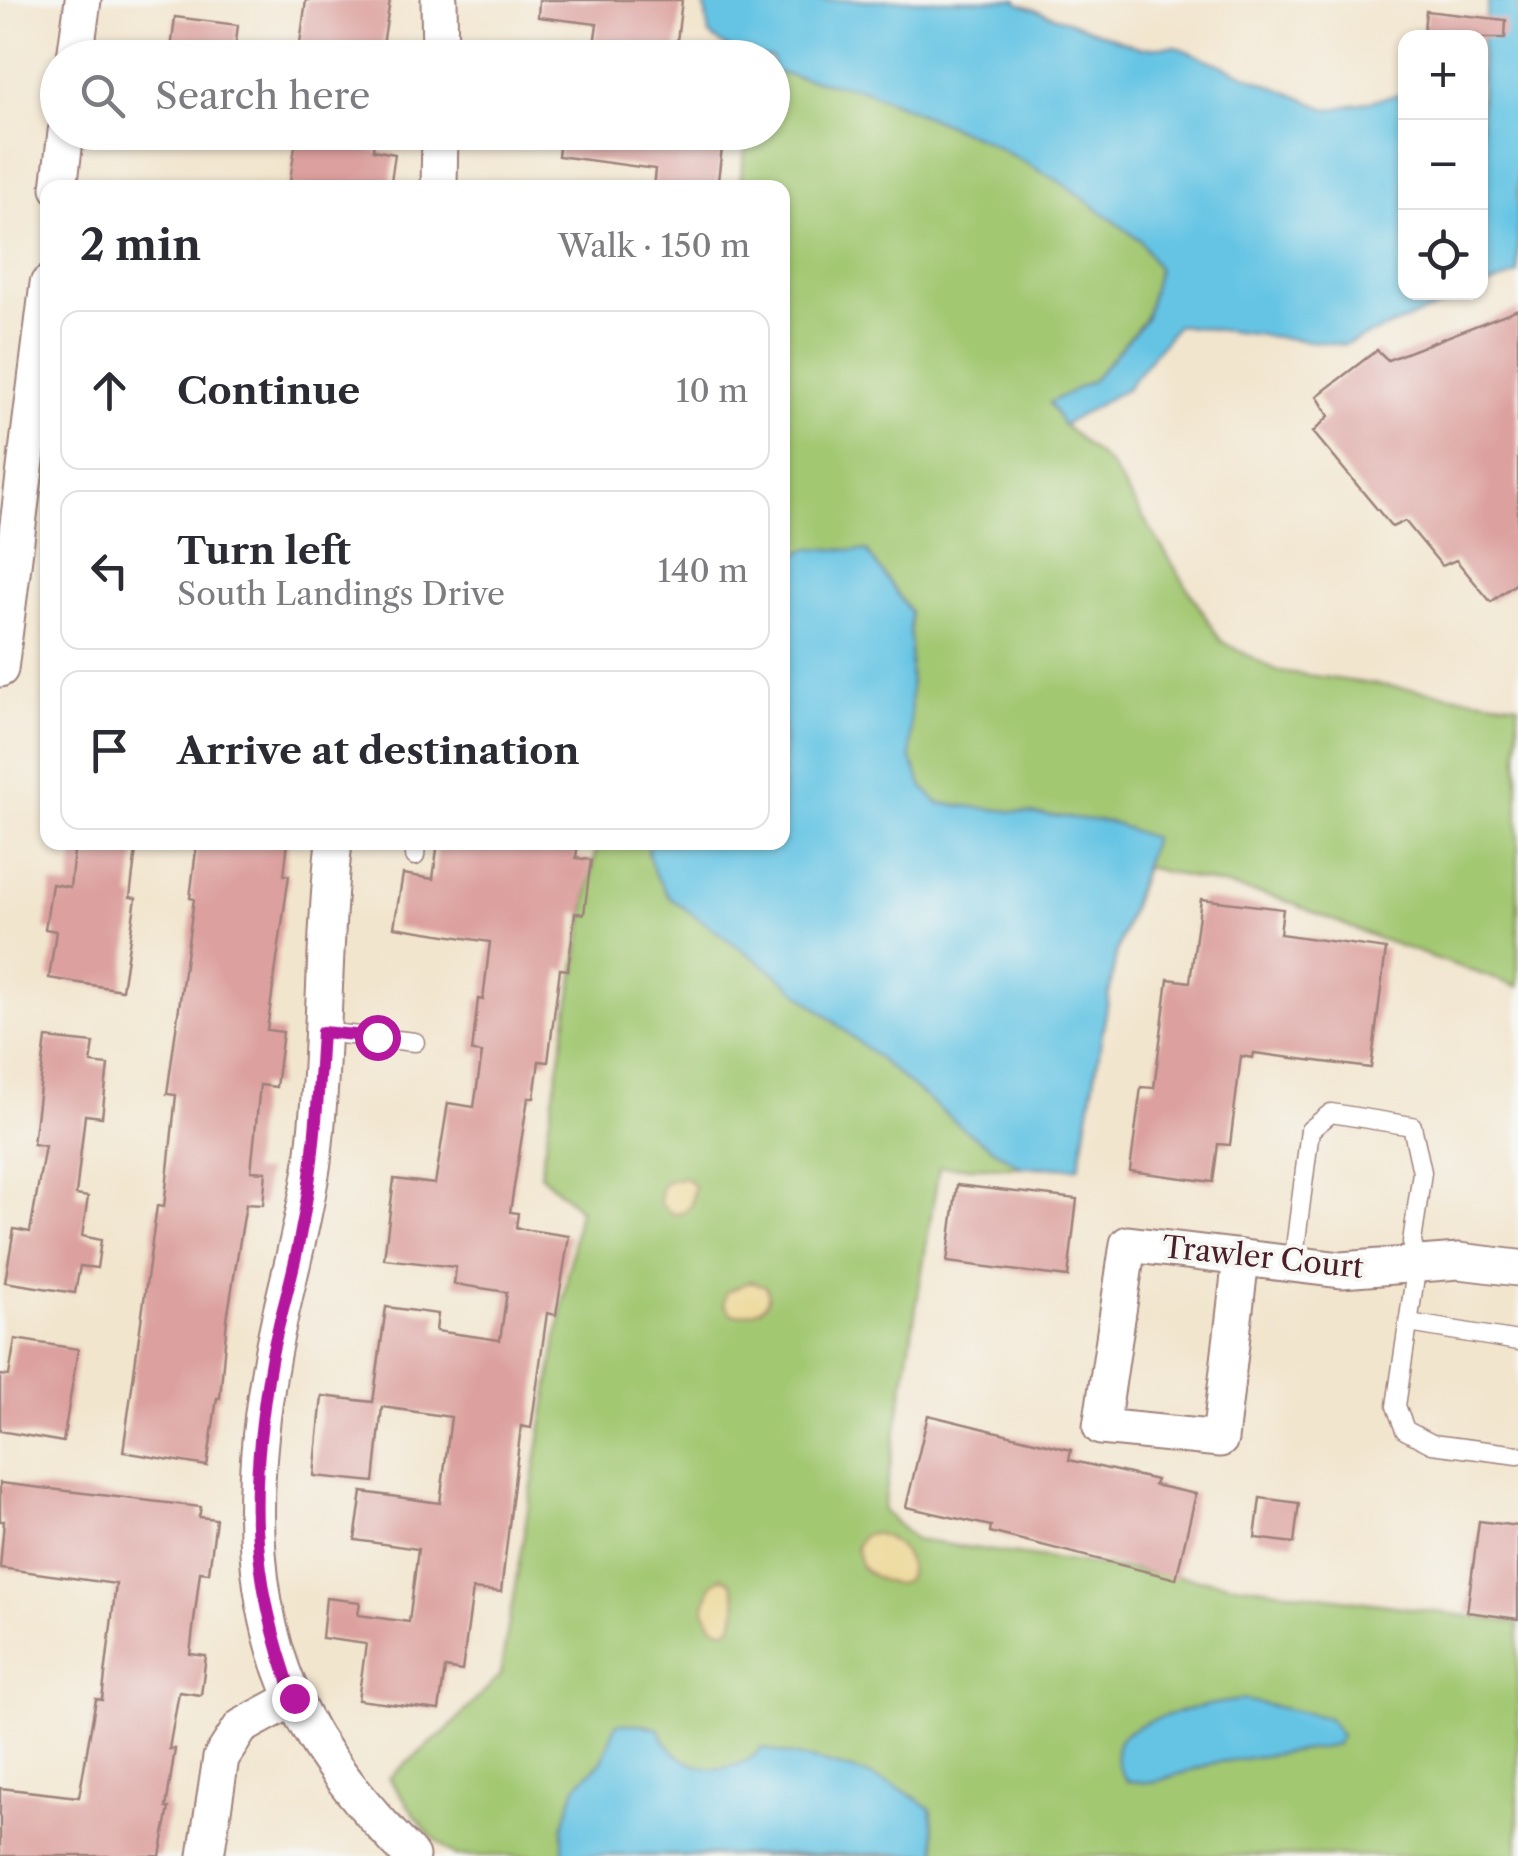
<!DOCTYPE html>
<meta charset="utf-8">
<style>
:root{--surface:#fff;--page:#f2f2f3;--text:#2b2b33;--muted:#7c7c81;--line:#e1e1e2}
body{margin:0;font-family:"Libre Caslon Text",serif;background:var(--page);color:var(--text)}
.controls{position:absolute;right:30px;top:30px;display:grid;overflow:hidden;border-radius:20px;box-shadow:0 2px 8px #0004}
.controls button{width:90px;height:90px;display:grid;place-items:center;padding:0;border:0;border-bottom:2px solid var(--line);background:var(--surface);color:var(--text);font:50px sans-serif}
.stop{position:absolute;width:30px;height:30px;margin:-22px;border:8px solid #b5179e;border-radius:50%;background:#fff}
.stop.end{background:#b5179e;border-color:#fff;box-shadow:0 2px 10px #0008}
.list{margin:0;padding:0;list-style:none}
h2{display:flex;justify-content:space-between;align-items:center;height:130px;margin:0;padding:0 40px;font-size:42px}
h2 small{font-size:32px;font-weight:400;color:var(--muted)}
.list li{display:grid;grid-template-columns:65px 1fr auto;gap:30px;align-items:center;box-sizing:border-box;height:160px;margin:0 20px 20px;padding:0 20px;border:2px solid var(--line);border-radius:20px}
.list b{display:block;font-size:38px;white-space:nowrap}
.list p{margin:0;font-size:32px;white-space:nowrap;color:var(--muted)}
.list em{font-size:32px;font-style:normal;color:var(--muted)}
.icon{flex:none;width:55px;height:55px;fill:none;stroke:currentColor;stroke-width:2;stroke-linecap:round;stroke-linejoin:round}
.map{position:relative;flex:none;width:1518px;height:1856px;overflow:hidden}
.search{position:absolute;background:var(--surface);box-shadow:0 2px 8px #0004;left:40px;top:40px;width:750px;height:110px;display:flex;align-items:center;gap:25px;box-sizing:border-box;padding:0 35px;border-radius:55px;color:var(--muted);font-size:38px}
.panel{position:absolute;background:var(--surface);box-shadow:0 2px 8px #0004;left:40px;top:180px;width:750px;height:670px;border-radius:20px}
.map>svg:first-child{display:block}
.green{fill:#a3c872;stroke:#76744e;stroke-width:2.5}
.sand{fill:#eeda9e;stroke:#9c7c64;stroke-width:2.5}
.water{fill:#65c4e4;stroke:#587288;stroke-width:2.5}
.building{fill:#dca09e}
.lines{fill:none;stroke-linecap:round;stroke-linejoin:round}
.lane-casing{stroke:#9e827c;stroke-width:21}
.street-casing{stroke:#9e827c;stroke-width:39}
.lane{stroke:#fff;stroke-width:18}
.street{stroke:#fff;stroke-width:35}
.route{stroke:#b5179e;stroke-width:12}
.labels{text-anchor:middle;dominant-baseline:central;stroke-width:8;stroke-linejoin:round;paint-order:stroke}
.street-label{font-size:30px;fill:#4a1f2b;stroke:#f6f6f2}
</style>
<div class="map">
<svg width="1518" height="1856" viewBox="0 0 1518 1856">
<rect width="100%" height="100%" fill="#f6f6f2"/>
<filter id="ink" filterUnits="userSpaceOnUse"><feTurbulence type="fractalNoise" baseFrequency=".01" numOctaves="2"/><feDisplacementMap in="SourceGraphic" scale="20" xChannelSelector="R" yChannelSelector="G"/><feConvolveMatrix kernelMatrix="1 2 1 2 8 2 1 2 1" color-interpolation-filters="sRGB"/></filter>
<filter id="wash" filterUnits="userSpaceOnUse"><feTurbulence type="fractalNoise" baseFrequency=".0048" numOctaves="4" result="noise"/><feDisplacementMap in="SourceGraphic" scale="40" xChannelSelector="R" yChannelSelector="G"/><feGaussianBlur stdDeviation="2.25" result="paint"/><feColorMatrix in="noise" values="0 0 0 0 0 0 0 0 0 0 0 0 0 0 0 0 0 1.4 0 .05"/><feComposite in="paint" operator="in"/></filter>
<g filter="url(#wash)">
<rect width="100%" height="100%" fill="#f2e5ce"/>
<polygon class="green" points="773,72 862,89 984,140 1064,184 1140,240 1158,269 1145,319 1093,380 1050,404 1063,425 1111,466 1221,641 1278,671 1518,704 1518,987 1380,939 1278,898 1145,867 1116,954 1079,1167 939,1167 883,1511 915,1540 1518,1623 1518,1856 455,1856 427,1832 389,1778 447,1730 500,1675 579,1209 540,1174 597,843 782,842 782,188 739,187 748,133 772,132"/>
<g class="sand">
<polygon points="685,1177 694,1186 691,1206 682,1213 673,1214 660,1204 661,1187 667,1181"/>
<path d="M751 1281 766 1286C776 1308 750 1316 732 1314L724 1304 726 1292Z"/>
<path d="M869 1533C923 1537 925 1618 861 1567L856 1546 862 1536Z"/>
<path d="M722 1577 731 1581C737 1596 741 1619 726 1630L713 1626 704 1610 711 1585Z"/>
</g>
<g class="water">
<polygon points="704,0 1017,0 1018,3 1141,48 1175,46 1330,110 1405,93 1406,292 1473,293 1344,345 1177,325 1127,388 1063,425 1049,403 1093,380 1145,320 1158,269 1140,240 1064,184 984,140 862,89 773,72 772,58 741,57 709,35"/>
<polygon points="1489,0 1518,0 1518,274 1480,289 1481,49"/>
<polygon points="811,548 867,551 910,612 911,759 923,787 938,803 1109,822 1153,838 1116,954 1079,1167 1021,1167 965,1130 776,974 669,897 655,874 648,854 649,843 782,842 783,559"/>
<path d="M1244 1700 1329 1718 1341 1736 1336 1744 1321 1748 1213 1763 1152 1783 1127 1781C1118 1769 1110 1751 1122 1737 1141 1717 1217 1702 1244 1700Z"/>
<path d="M616 1724H641L659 1729C675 1772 731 1782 762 1748 821 1763 882 1769 931 1809L937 1854 563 1856V1828L576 1786 602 1761Z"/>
</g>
<g id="blocks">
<g class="building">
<polygon points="306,0 390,0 381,58 298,58"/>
<polygon points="539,0 682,0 675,58 592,58 597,24 538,17"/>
<polygon points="1426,11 1506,20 1505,38 1423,38"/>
<polygon points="175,17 238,25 234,58 170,58"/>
<polygon points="297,132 375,132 373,150 395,154 390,188 289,188"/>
<polygon points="561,132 724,132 717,188 653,188 655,169 558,156"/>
<polygon points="1518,309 1518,582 1491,602 1456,560 1442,566 1405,521 1392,527 1313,432 1329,416 1317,396 1377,350 1388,360"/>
<polygon points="75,842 137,842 130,897 136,898 122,990 49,978 56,931 45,929 52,884 70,887"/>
<polygon points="197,842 288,842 284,875 289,875 267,1030 283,1032 276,1087 260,1085 251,1171 266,1172 263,1205 246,1204 227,1319 220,1398 217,1398 207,1466 123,1452 157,1206 164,1207 176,1095 167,1094 194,899 190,898"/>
<polygon points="438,842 578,842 576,858 591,860 584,914 575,913 568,970 560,969 548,1062 539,1061 534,1098 528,1098 510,1212 518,1213 516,1228 569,1236 556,1315 547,1313 531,1428 521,1426 501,1592 473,1589 462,1671 445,1668 439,1710 358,1700 366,1644 322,1638 326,1598 360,1602 358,1615 409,1622 418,1549 355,1540 362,1492 440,1503 451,1417 382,1407 374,1482 314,1476 322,1396 373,1402 386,1307 438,1314 436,1331 500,1340 507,1292 454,1284 456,1267 384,1259 394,1179 435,1184 448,1103 474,1107 482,1053 472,1052 478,999 483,1000 490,942 394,927 403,874 433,879"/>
<polygon points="1201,899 1283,909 1280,934 1386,949 1371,1068 1254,1053 1253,1058 1241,1056 1230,1145 1218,1144 1213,1182 1130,1171 1141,1087 1154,1088 1168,979 1190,982"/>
<polygon points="46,1038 94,1043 91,1063 108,1065 102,1117 85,1115 76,1195 88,1197 82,1236 101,1240 97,1268 80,1266 75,1293 5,1282 14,1229 30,1232 45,1146 33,1144"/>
<polygon points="957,1185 1077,1199 1068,1277 947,1262"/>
<polygon points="15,1339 78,1349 63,1442 0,1431 0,1375 9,1376"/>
<polygon points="928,1415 1071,1450 1069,1460 1156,1480 1154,1485 1196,1494 1176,1579 990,1532 991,1526 906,1507"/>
<polygon points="0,1483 201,1507 199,1517 216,1519 209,1573 200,1572 190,1654 206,1656 201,1695 179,1692 169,1749 175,1749 166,1808 169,1808 160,1856 0,1856 0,1788 79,1797 96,1699 102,1700 116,1584 0,1568 4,1521 0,1521"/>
<polygon points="1260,1498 1299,1503 1294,1543 1255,1538"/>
<polygon points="1479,1521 1518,1526 1518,1619 1467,1612"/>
</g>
</g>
</g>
<g filter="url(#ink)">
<use href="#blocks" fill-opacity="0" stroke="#9e827c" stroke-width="2.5"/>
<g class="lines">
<g class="lane-casing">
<g id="lane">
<polyline points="415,856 416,842"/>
<polyline points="322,1032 415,1042"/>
<polyline points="1293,1264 1310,1130 1331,1113 1412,1126 1422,1172 1412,1242 1417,1263 1396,1406 1405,1430 1432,1444 1518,1455"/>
<polyline points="1409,1323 1518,1341"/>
</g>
</g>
<g class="street-casing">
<g id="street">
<polyline points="439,0 440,58"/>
<polyline points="75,58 83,0"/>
<polyline points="59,188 66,132"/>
<polyline points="439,188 440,132"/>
<polyline points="0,669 48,284"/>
<path d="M334 842C322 948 326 1055 313 1161 304 1227 284 1290 272 1355 249 1482 243 1624 315 1738 341 1781 376 1820 411 1856"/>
<polyline points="1241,1258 1220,1439 1101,1427 1128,1244 1341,1270 1459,1261 1518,1268"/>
<polyline points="206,1856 221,1758 241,1727 294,1698"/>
</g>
</g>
<use href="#lane" class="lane"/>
<use href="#street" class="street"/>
</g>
</g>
<g class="lines" filter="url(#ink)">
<path class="route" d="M294 1698C248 1574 249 1484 272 1355 280 1315 293 1276 300 1236 314 1169 318 1100 322 1032L377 1037"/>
</g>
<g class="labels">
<g class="street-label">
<text transform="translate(1263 1257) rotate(6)">Trawler Court</text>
</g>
</g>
</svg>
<div class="controls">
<button>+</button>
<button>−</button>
<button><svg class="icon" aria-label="locate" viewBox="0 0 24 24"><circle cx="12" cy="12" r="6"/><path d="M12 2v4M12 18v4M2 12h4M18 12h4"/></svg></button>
</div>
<div class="stop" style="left:377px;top:1037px"></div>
<div class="stop end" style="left:294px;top:1698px"></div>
<div class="search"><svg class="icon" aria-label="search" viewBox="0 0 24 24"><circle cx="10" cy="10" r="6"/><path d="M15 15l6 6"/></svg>Search here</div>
<section class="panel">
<h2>2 min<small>Walk · 150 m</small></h2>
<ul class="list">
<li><svg class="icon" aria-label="ahead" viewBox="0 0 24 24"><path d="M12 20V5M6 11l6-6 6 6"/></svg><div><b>Continue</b></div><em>10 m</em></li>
<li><svg class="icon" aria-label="left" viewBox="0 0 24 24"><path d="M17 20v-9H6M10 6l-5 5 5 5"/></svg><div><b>Turn left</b><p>South Landings Drive</p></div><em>140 m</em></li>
<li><svg class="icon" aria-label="arrive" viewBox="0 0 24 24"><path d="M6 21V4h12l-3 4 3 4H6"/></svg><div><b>Arrive at destination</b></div></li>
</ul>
</section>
</div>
